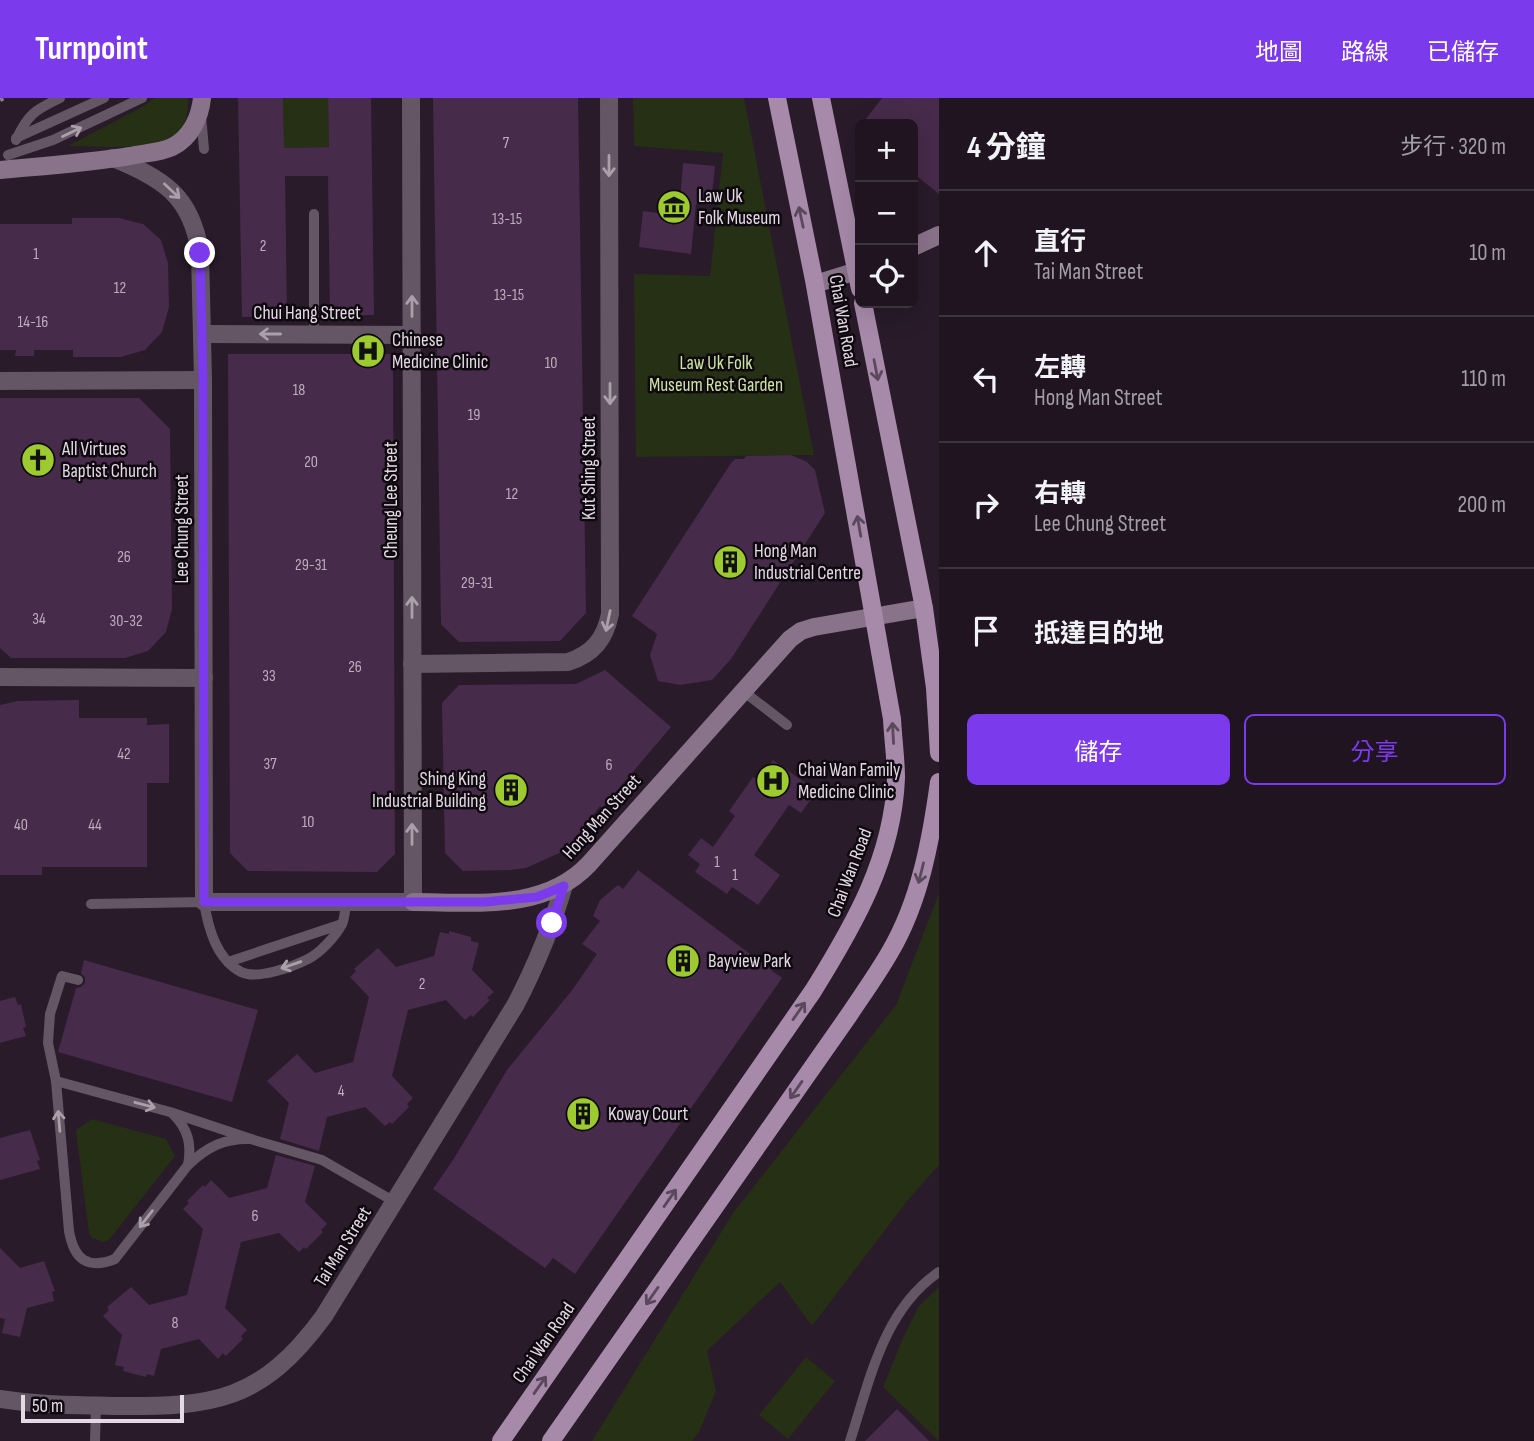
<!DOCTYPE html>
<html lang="zh-TW">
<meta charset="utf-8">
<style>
:root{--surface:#1f1420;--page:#2c212d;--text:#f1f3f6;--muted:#a19ea5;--line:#3c333e;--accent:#7c3aed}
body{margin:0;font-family:"Sofia Sans Condensed","Noto Sans TC",sans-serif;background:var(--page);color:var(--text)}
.controls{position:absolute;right:21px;top:21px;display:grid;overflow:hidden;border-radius:10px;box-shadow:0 7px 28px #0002}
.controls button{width:63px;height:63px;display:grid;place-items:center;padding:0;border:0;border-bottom:2px solid var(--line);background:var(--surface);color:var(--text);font:35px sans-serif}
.scale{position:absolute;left:21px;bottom:18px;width:163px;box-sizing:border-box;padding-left:7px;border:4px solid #e4dae4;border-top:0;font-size:19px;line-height:24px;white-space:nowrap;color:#e4dae4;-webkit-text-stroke:5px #0e080f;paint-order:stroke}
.stop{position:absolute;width:21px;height:21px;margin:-16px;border:5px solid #7c3aed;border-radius:50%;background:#fff}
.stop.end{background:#7c3aed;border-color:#fff;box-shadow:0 2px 7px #0008}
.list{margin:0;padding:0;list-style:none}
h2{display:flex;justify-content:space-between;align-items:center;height:91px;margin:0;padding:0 28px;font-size:30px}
h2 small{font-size:23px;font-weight:400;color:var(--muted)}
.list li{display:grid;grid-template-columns:46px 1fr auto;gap:21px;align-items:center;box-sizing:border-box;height:126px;padding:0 28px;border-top:2px solid var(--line)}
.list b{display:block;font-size:26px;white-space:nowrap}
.list p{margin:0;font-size:23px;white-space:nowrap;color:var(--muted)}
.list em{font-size:23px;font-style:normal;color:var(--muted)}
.actions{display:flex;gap:14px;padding:21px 28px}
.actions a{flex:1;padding:16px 0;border:2px solid var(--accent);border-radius:10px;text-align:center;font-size:24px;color:var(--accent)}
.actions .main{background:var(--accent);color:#fff}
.icon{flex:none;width:38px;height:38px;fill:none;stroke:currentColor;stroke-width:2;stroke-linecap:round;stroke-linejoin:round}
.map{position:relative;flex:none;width:939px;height:1343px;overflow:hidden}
header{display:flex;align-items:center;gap:42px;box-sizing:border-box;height:98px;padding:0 35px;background:var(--accent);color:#fff}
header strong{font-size:33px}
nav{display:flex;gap:38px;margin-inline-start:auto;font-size:24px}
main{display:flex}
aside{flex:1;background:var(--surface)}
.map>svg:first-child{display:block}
.green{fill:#263014}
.building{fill:#472b4a}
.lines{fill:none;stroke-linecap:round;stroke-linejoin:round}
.lane{stroke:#645664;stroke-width:10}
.street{stroke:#645664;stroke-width:18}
.secondary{stroke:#89738b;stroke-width:18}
.primary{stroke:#a78aa9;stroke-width:18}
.rail{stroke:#887d89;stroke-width:5;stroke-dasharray:9 9;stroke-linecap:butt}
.oneway{stroke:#aa9faa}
.oneway2{stroke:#5a495c}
.route{stroke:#7c3aed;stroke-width:9}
.labels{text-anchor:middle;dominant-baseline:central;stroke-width:5;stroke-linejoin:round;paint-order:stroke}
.number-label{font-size:16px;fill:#bdaebe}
.poi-label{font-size:19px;fill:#e4dae4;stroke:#0e080f;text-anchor:start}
.street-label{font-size:19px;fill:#e4dae4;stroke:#0e080f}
.park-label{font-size:19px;fill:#cbe5a0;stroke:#0e080f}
</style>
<header>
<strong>Turnpoint</strong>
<nav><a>地圖</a><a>路線</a><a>已儲存</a></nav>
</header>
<main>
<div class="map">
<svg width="939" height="1343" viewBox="0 0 939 1343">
<rect width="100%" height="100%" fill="#291b2a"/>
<g class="green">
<path d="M154 0H188C188 13 187 26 177 36 160 54 92 48 68 48L142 9Z"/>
<polygon points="283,0 328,0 329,49 284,50"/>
<polygon points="633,0 744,0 814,357 636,359 634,176 710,178 723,55 634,48"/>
<polygon points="939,795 939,1067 908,1102 812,1228 780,1184 707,1253 716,1293 699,1334 692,1343 592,1343 733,1115 896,907"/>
<polygon points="92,1021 166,1041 175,1058 109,1142 104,1144 92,1140 89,1135 76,1032"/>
<polygon points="939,1189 939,1343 883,1289 903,1240 919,1208"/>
<polygon points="806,1259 835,1283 788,1341 759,1317"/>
</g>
<g class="building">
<polygon points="238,0 283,0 284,50 329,49 328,0 371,0 374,217 330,218 328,78 285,78 287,218 242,219"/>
<polygon points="433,0 578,0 586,515 560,543 459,544 441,526"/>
<polygon points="882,0 939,0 939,96 913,75 913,26 862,26"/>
<polygon points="683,65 715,68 711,107 696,106 691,156 639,149 643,113 679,118"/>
<polygon points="72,120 119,120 143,126 161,142 168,165 169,209 162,234 145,252 121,259 73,259 73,252 34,252 34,258 15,258 16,252 0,252 0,126 72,126"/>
<polygon points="228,256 393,256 395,756 377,774 248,773 230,755"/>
<polygon points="0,300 139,300 170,331 172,511 166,534 148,553 125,560 11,560 0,550"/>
<polygon points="791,357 807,364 815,372 825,415 731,561 712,582 680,587 658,583 650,557 657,536 632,518 731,365 735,361 744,361 746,358"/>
<polygon points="605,572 671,629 602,710 600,708 566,752 526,770 510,772 463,773 445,755 442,605 459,587 576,586"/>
<polygon points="79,602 79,620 147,620 147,627 169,626 169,685 147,685 147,769 42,769 42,777 0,777 0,607 18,603"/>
<polygon points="773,662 817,693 801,715 789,707 754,757 780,777 758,807 732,789 727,796 695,774 700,766 688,757 701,740 713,749 735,718 729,713 753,679 758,683"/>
<polygon points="638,772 782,880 575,1176 553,1160 545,1170 433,1091 453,1062 507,972 573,891 597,856 582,846 600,823 593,818 600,802 618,787 623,791"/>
<polygon points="449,833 471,839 471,843 479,845 472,872 494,894 487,900 490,902 473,919 471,917 465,922 446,902 408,912 392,978 413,1000 407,1006 409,1009 392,1026 390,1024 385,1028 365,1009 327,1019 319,1053 280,1041 289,1005 267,983 297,956 315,975 353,964 369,899 350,879 356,873 354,871 378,850 396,869 434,858 440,834 449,836"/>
<polygon points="84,862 258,912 232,1004 58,954 76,890 81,889 85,885 85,879 81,875"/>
<polygon points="15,899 18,907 21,906 26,929 23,930 26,938 0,945 0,903"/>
<polygon points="30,1032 40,1062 37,1063 40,1071 0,1082 0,1040"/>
<polygon points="276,1057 315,1068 305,1104 327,1126 321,1132 323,1134 306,1151 304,1149 299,1154 279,1135 241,1144 225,1210 247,1232 241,1238 243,1241 226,1258 223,1255 218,1261 199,1241 161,1251 154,1278 147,1276 146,1279 123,1273 124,1269 115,1267 122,1237 103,1218 109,1212 107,1209 131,1189 149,1207 187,1197 203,1131 183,1111 189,1105 187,1103 203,1087 205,1089 211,1082 229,1100 267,1090"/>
<polygon points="0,1150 20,1170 44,1163 55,1193 52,1194 54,1203 27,1210 20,1239 2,1235 5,1221 0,1220"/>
<polygon points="897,1311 929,1343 865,1343"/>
</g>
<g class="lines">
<g class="lane">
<polyline points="201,18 204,51"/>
<polyline points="16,40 104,0"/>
<path d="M16 42C28 16 35 12 60 0"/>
<polyline points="8,57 53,42 142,0"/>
<polyline points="314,116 314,236"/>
<polyline points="743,593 787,627"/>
<path d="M91 806 204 804C208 829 216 861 241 874 257 882 292 869 308 861 320 855 336 838 342 826 345 820 345 811 346 804"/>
<polyline points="228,864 342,826"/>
<path d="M78 882 62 878 50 916 48 945 56 983 69 1133C74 1161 87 1172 115 1161L188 1067C207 1049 224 1040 251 1041"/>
<polyline points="56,983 170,1014 254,1042 322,1062 395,1104"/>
<path d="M173 1016C188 1031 192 1046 188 1067"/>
<polyline points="95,1343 96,1308"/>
<path d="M850 1343C870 1282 883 1212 939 1174"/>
</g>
<g class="street">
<path d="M113 60C163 81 191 97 200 154L203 282 204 804H413L411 0"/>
<polyline points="202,236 412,237"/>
<polyline points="0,283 203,282"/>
<path d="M412 566 568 564C593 556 605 541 610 516L609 0"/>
<polyline points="0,579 204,580"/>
<path d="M0 1301C38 1307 75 1307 113 1308 214 1309 261 1304 324 1218L516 906C536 867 552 829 564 787"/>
</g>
<g class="secondary">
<path d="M0 72C43 68 87 65 130 58 144 55 159 55 172 49 191 40 200 19 202 0"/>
<polyline points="913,149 939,137"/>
<polyline points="815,186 860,172"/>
<path d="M413 804C473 804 544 814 589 766L790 541 801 533 814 529 924 510"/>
</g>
<g class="primary">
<polyline points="821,0 860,191"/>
<polyline points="863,205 924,510 935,590 939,655"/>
<path d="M501 1343 813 893C854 827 893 760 896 680 896 661 893 641 892 621L814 182 777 0"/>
<path d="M551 1343 849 917C863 896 878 875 890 854 920 803 931 742 939 684"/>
</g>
<polyline class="rail" points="0,2 3,0"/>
</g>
<defs><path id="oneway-shaft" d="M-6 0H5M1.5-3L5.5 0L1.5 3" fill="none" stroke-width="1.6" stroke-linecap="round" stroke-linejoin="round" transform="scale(1.75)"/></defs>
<g class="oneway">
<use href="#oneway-shaft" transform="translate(72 34) rotate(-25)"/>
<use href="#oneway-shaft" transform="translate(609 68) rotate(90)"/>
<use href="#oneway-shaft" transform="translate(172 93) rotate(43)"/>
<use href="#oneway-shaft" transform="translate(412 208) rotate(-90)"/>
<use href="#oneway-shaft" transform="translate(270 236) rotate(-180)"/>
<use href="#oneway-shaft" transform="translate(610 296) rotate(90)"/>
<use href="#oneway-shaft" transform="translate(412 509) rotate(-90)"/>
<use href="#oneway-shaft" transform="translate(608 523) rotate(102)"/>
<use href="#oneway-shaft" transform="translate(412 736) rotate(-90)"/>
<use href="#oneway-shaft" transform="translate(291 867) rotate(161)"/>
<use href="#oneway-shaft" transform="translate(145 1007) rotate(15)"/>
<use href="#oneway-shaft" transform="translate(59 1023) rotate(-95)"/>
<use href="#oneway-shaft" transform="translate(146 1121) rotate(128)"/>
</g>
<g class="oneway2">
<use href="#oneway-shaft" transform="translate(801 119) rotate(-102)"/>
<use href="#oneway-shaft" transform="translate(876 272) rotate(79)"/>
<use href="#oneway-shaft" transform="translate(859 428) rotate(-100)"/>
<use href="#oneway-shaft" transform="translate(893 635) rotate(-93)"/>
<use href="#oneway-shaft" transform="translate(921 775) rotate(104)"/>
<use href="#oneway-shaft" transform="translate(799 913) rotate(-55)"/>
<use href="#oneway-shaft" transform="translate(796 992) rotate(125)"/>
<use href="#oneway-shaft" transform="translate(670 1100) rotate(-55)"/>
<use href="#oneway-shaft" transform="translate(652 1198) rotate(125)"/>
<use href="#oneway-shaft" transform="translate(540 1287) rotate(-55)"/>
</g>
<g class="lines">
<polyline class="route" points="200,155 203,282 204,804 485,804 537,799 564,788 552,825"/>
</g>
<defs>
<g id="museum-disc" transform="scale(1.75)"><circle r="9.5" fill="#9dca2f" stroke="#0e080f"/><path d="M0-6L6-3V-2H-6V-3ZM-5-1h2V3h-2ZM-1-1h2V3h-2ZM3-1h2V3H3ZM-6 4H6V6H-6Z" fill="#111"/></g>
<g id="hospital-disc" transform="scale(1.75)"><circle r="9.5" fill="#9dca2f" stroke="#0e080f"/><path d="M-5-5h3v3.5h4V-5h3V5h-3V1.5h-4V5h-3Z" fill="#111"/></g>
<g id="church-disc" transform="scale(1.75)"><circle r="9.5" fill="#9dca2f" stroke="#0e080f"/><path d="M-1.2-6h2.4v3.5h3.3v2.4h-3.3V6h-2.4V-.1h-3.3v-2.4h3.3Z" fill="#111"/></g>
<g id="building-disc" transform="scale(1.75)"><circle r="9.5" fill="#9dca2f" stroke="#0e080f"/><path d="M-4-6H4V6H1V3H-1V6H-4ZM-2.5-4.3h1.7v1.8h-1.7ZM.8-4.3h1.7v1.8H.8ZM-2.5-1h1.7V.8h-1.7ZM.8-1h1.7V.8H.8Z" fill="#111"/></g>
</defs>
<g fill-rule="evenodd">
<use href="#museum-disc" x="674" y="109"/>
<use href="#hospital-disc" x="368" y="253"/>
<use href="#church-disc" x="38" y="362"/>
<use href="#building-disc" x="730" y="464"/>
<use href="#hospital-disc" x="773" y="683"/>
<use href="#building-disc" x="511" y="692"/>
<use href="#building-disc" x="683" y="863"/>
<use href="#building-disc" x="583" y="1016"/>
</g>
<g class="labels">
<g class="number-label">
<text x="506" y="45">7</text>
<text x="507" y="121">13-15</text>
<text x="263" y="148">2</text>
<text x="36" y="156">1</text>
<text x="120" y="190">12</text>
<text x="509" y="197">13-15</text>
<text x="33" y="224">14-16</text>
<text x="551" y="265">10</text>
<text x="299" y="292">18</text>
<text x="474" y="317">19</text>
<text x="311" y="364">20</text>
<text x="512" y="396">12</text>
<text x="124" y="459">26</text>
<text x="311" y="467">29-31</text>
<text x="477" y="485">29-31</text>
<text x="39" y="521">34</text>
<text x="126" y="523">30-32</text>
<text x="355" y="569">26</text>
<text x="269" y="578">33</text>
<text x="124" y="656">42</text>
<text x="270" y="666">37</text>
<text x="609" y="667">6</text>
<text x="308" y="724">10</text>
<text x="21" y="727">40</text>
<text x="95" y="727">44</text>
<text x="717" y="764">1</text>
<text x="735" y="777">1</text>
<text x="422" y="886">2</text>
<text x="341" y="993">4</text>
<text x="255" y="1118">6</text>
<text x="175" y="1225">8</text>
</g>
<g class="poi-label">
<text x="698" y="98">Law Uk<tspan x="698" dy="22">Folk Museum</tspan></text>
<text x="392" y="242">Chinese<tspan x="392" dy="22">Medicine Clinic</tspan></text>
<text x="62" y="351">All Virtues<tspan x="62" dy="22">Baptist Church</tspan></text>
<text x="754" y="453">Hong Man<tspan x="754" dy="22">Industrial Centre</tspan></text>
<text x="798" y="672">Chai Wan Family<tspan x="798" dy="22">Medicine Clinic</tspan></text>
<text x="486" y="681" text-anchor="end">Shing King<tspan x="486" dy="22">Industrial Building</tspan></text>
<text x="708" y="863">Bayview Park</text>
<text x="608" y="1016">Koway Court</text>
</g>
<g class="street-label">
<text x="307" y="215">Chui Hang Street</text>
<text transform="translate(843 223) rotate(80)">Chai Wan Road</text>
<text transform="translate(589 370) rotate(-90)">Kut Shing Street</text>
<text transform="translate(391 402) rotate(-90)">Cheung Lee Street</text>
<text transform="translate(182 431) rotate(-90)">Lee Chung Street</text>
<text transform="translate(602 719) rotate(-48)">Hong Man Street</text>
<text transform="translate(850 775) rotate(-69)">Chai Wan Road</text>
<text transform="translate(343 1149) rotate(-58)">Tai Man Street</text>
<text transform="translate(544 1245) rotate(-55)">Chai Wan Road</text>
</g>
<g class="park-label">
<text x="716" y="265">Law Uk Folk<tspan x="716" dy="22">Museum Rest Garden</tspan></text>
</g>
</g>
</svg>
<div class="controls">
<button>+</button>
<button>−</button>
<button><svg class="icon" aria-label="locate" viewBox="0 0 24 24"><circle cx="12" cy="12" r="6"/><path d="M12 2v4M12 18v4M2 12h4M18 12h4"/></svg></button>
</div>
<div class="scale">50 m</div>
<div class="stop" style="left:552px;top:825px"></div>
<div class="stop end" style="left:200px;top:155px"></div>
</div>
<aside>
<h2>4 分鐘<small>步行 · 320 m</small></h2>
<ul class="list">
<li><svg class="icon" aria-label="ahead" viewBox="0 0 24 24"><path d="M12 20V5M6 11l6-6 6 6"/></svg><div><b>直行</b><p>Tai Man Street</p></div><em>10 m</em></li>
<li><svg class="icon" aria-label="left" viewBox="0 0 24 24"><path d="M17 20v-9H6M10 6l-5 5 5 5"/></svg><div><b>左轉</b><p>Hong Man Street</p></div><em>110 m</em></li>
<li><svg class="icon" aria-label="right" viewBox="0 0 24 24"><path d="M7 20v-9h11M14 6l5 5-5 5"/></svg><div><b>右轉</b><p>Lee Chung Street</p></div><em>200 m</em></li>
<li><svg class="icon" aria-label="arrive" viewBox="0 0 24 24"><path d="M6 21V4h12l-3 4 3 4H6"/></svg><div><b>抵達目的地</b></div></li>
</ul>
<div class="actions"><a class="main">儲存</a><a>分享</a></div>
</aside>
</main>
